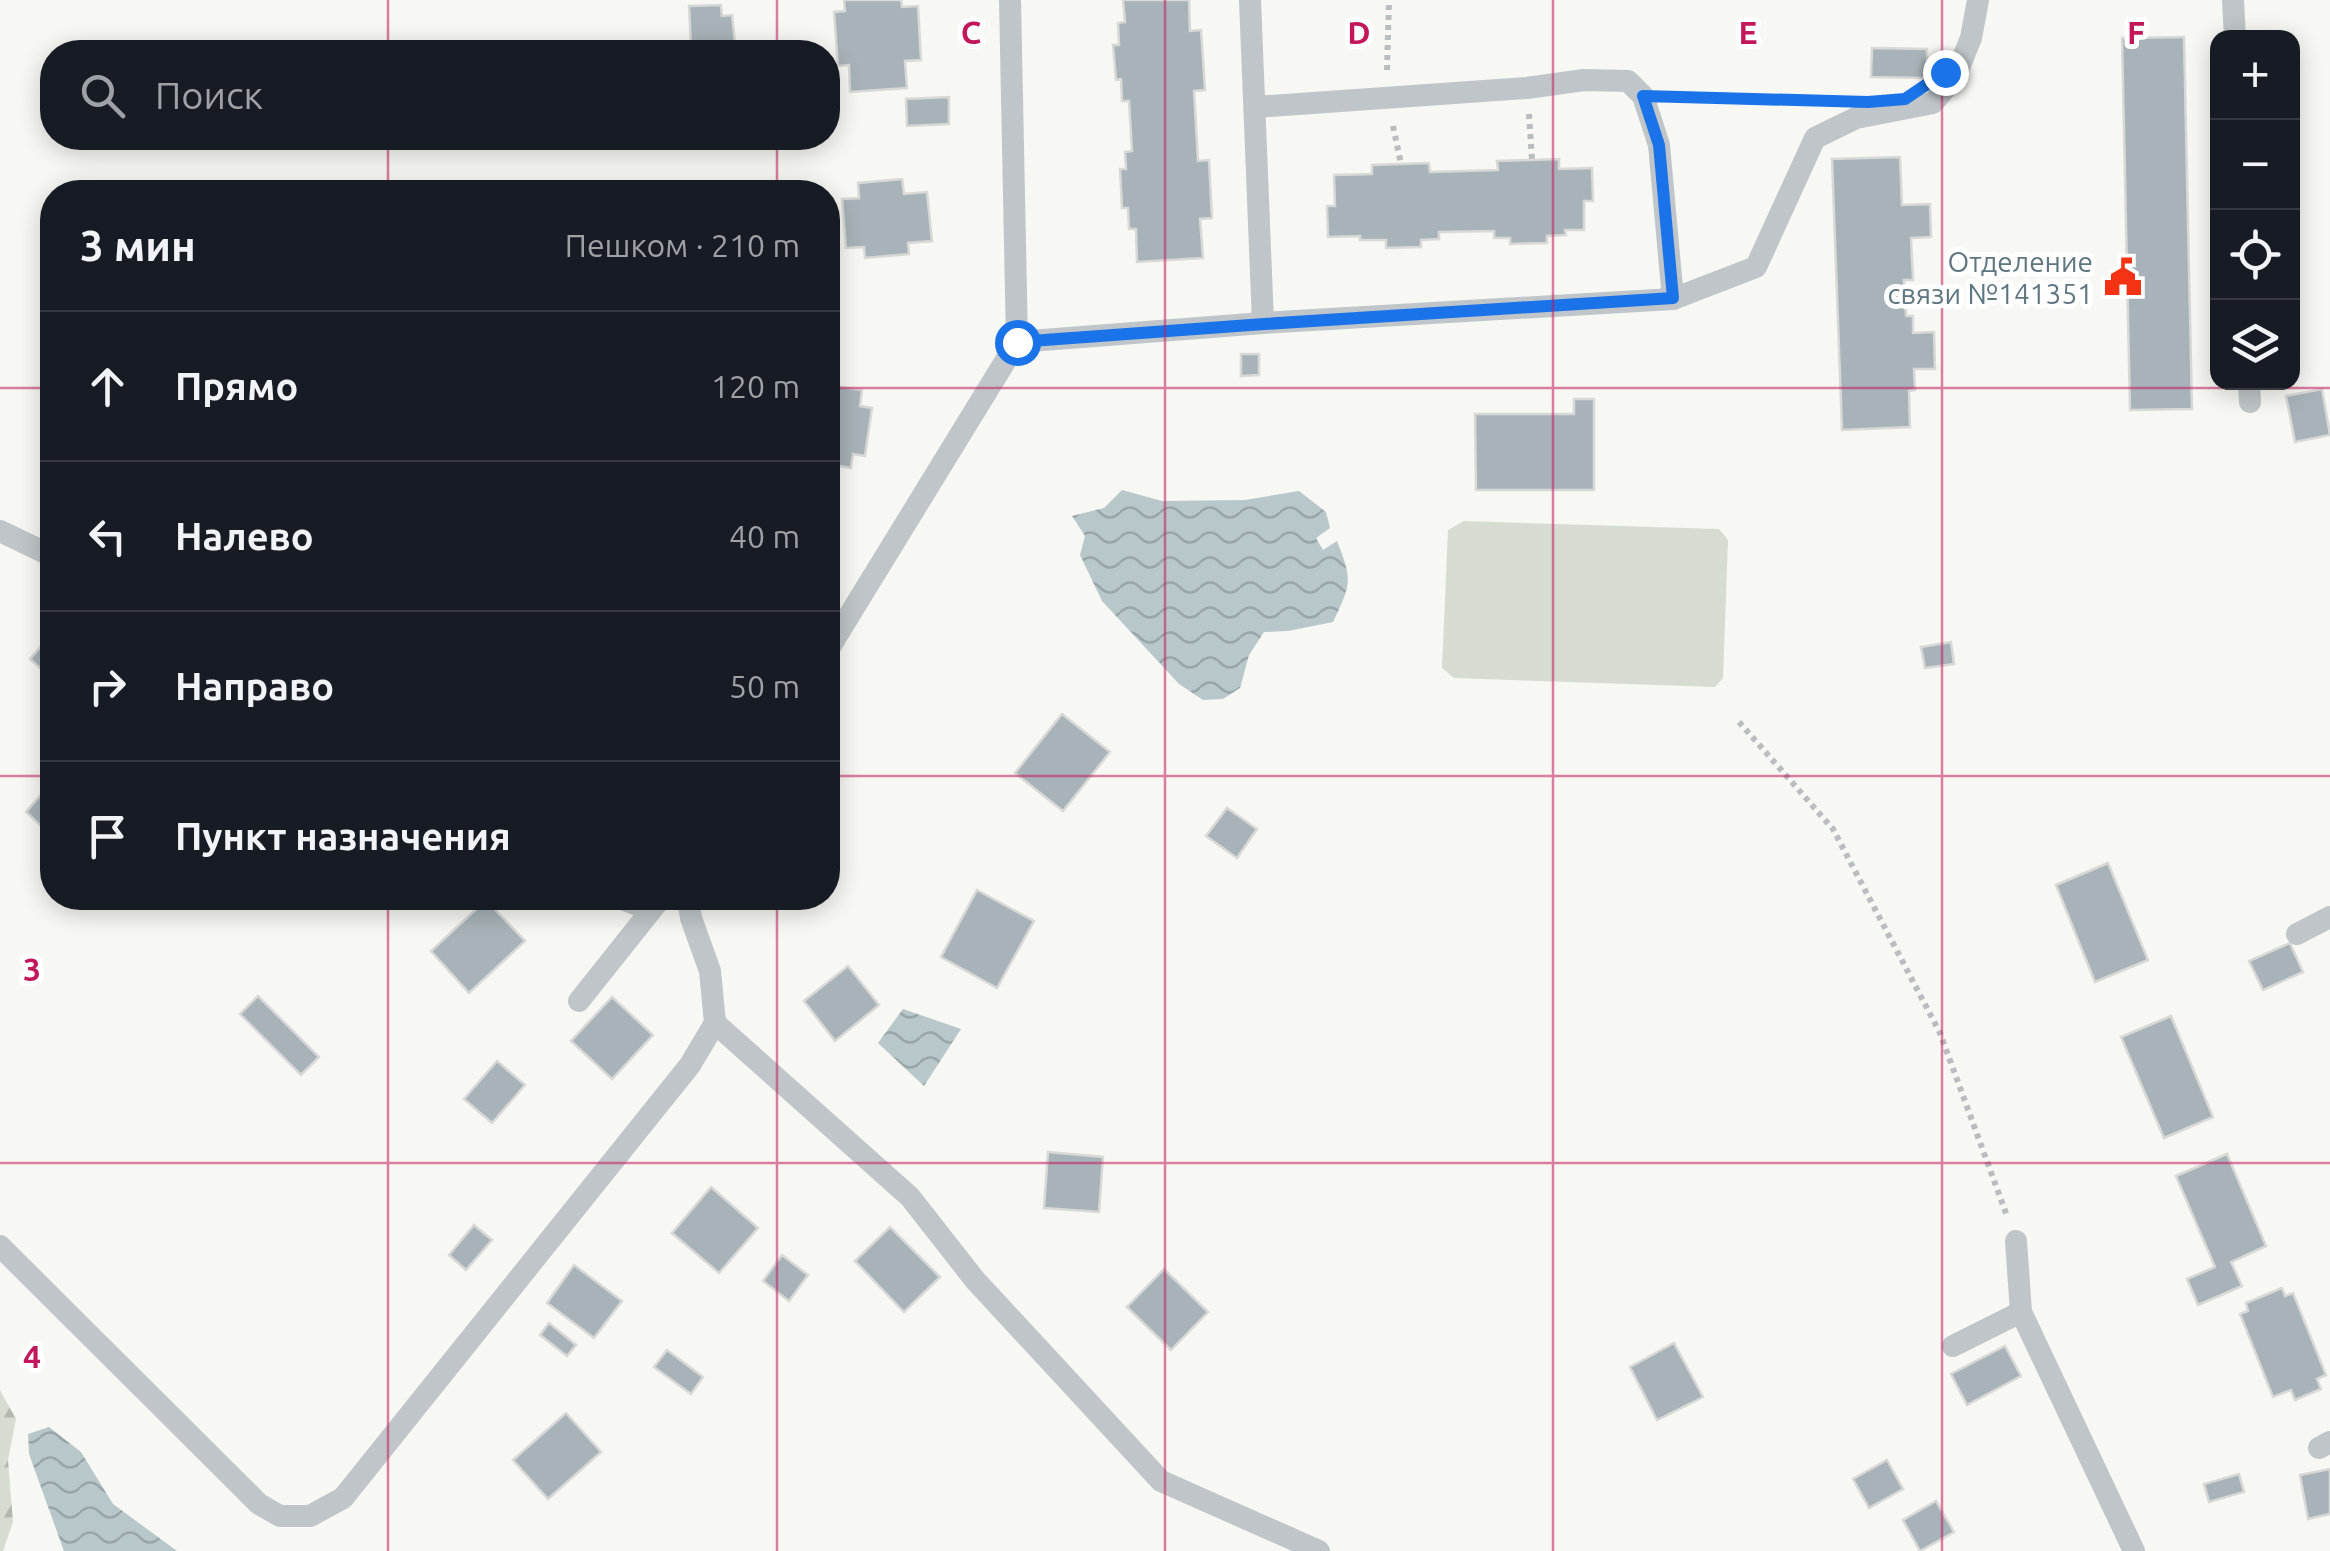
<!DOCTYPE html>
<html lang="ru">
<meta charset="utf-8">
<style>
:root{--surface:#171b24;--page:#20242c;--text:#f1f3f6;--muted:#9ea1a6;--line:#363941}
body{margin:0;font-family:Ubuntu,sans-serif;background:var(--page);color:var(--text)}
.controls{position:absolute;right:30px;top:30px;display:grid;overflow:hidden;border-radius:20px;box-shadow:0 5px 25px #0003}
.controls button{width:90px;height:90px;display:grid;place-items:center;padding:0;border:0;border-bottom:2px solid var(--line);background:var(--surface);color:var(--text);font:50px sans-serif}
.stop{position:absolute;width:30px;height:30px;margin:-22px;border:8px solid #1a73e8;border-radius:50%;background:#fff}
.stop.end{background:#1a73e8;border-color:#fff;box-shadow:0 2px 10px #0008}
.list{margin:0;padding:0;list-style:none}
h2{display:flex;justify-content:space-between;align-items:center;height:130px;margin:0;padding:0 40px;font-size:42px}
h2 small{font-size:32px;font-weight:400;color:var(--muted)}
.list li{display:grid;grid-template-columns:65px 1fr auto;gap:30px;align-items:center;box-sizing:border-box;height:150px;padding:0 40px;border-top:2px solid var(--line)}
.list b{display:block;font-size:38px;white-space:nowrap}
.list em{font-size:32px;font-style:normal;color:var(--muted)}
.icon{flex:none;width:55px;height:55px;fill:none;stroke:currentColor;stroke-width:2;stroke-linecap:round;stroke-linejoin:round}
.map{position:relative;flex:none;width:2330px;height:1551px;overflow:hidden}
.search{position:absolute;background:var(--surface);box-shadow:0 5px 25px #0003;left:40px;top:40px;width:800px;height:110px;display:flex;align-items:center;gap:25px;box-sizing:border-box;padding:0 35px;border-radius:40px;color:var(--muted);font-size:38px}
.panel{position:absolute;background:var(--surface);box-shadow:0 5px 25px #0003;left:40px;top:180px;width:800px;height:730px;border-radius:40px}
.map>svg:first-child{display:block}
.grass{fill:#d7dcd2}
.forest{fill:url(#forest-firs)}
.water{fill:url(#water-waves)}
.building{fill:#a7b3b8;stroke:#d8d8d6;stroke-width:2.5}
.lines{fill:none;stroke-linecap:round;stroke-linejoin:round}
.path{stroke:#b9bdc0;stroke-width:6;stroke-dasharray:5 5;stroke-linecap:butt}
.lane{stroke:#bfc5c8;stroke-width:22}
.route{stroke:#1a73e8;stroke-width:12}
.grid{fill:none;stroke:#c2185b;stroke-width:2.5;stroke-opacity:0.55}
.labels{text-anchor:middle;dominant-baseline:central;stroke-width:10;stroke-linejoin:round;paint-order:stroke}
.poi-label{font-size:28px;fill:#5f7681;stroke:#fff;text-anchor:end}
.grid-label{font-size:32px;text-anchor:middle;font-weight:bold;fill:#c2185b;stroke:#fff;stroke-width:10;stroke-linejoin:round;paint-order:stroke}
</style>
<div class="map">
<svg width="2330" height="1551" viewBox="0 0 2330 1551">
<defs>
<pattern id="forest-firs" width="22" height="20" patternUnits="userSpaceOnUse" patternTransform="scale(2.5)"><rect width="22" height="20" fill="#d7dcd2"/><path d="M5 1l3.5 6h-7zM16 11l3.5 6h-7z" fill="#b2b7b0"/></pattern>
<pattern id="water-waves" width="16" height="10" patternUnits="userSpaceOnUse" patternTransform="scale(2.5)"><rect width="16" height="10" fill="#b7c7ca"/><path d="M0 5q4-4 8 0t8 0" fill="none" stroke="#98a6a9"/></pattern>
</defs>
<rect width="100%" height="100%" fill="#f7f7f3"/>
<polygon class="grass" points="1464,521 1719,529 1728,540 1723,678 1715,687 1454,678 1442,668 1448,530"/>
<polygon class="forest" points="0,1390 16,1419 8,1460 13,1522 3,1551 0,1551"/>
<g class="water">
<path d="M1122 490 1162 501 1245 500 1299 491 1326 512 1330 528 1316 538 1323 550 1337 541C1353 581 1351 584 1333 622L1288 631 1264 632 1249 655 1240 688 1223 699 1203 700 1179 684 1102 601 1080 555 1085 536 1072 516 1104 508Z"/>
<polygon points="903,1009 961,1029 924,1086 878,1043"/>
<polygon points="49,1427 81,1452 113,1504 177,1551 64,1551 29,1454 28,1434"/>
</g>
<g class="building">
<polygon points="844,0 901,0 902,7 918,6 921,60 905,61 907,88 850,92 849,65 838,66 834,12 845,11"/>
<polygon points="1123,0 1189,0 1190,31 1201,30 1205,90 1194,91 1198,161 1209,160 1212,218 1200,219 1203,258 1137,262 1136,229 1129,229 1128,208 1122,208 1120,169 1126,169 1125,152 1132,151 1129,101 1122,101 1121,79 1116,80 1113,45 1119,45 1118,23 1125,22"/>
<polygon points="721,5 722,16 732,15 735,43 744,42 745,52 707,52 706,45 691,47 689,6"/>
<polygon points="2184,37 2192,409 2130,410 2122,38"/>
<polygon points="1872,48 1927,49 1927,78 1871,77"/>
<polygon points="949,97 949,124 907,126 906,99"/>
<polygon points="1900,157 1902,205 1930,204 1931,237 1911,238 1913,280 1904,280 1906,316 1913,316 1913,333 1934,332 1935,369 1914,369 1915,390 1909,391 1910,427 1842,430 1832,159"/>
<polygon points="1559,159 1559,169 1592,168 1593,201 1584,201 1584,230 1565,230 1566,235 1547,236 1547,243 1510,244 1510,238 1494,238 1494,231 1439,232 1439,239 1421,240 1421,247 1386,248 1386,240 1360,240 1360,236 1328,237 1327,206 1335,206 1334,175 1372,174 1372,165 1429,163 1430,172 1498,170 1497,161"/>
<polygon points="902,179 904,194 927,192 932,241 908,243 909,254 865,258 864,247 846,248 842,199 859,198 858,183"/>
<polygon points="1241,354 1259,354 1259,375 1241,376"/>
<polygon points="828,385 862,390 860,406 872,408 865,456 853,454 851,468 828,464"/>
<polygon points="2322,389 2330,435 2295,442 2286,396"/>
<polygon points="1574,399 1594,399 1594,490 1476,490 1475,414 1574,414"/>
<polygon points="52,634 52,679 30,659"/>
<polygon points="1951,642 1954,664 1925,668 1921,647"/>
<polygon points="1062,714 1110,752 1063,811 1015,773"/>
<polygon points="52,782 52,836 26,812"/>
<polygon points="1227,808 1257,829 1237,858 1206,836"/>
<polygon points="2108,863 2148,960 2095,982 2056,885"/>
<polygon points="977,890 1034,921 997,988 941,957"/>
<polygon points="486,900 525,941 469,993 431,951"/>
<polygon points="2290,943 2303,972 2263,990 2249,961"/>
<polygon points="848,966 879,1005 835,1041 804,1001"/>
<polygon points="258,996 319,1057 301,1075 240,1014"/>
<polygon points="612,997 653,1035 612,1079 571,1041"/>
<polygon points="2171,1016 2213,1117 2164,1138 2121,1037"/>
<polygon points="497,1061 525,1085 492,1123 464,1099"/>
<polygon points="1048,1152 1103,1157 1099,1212 1044,1208"/>
<polygon points="2227,1154 2266,1246 2231,1262 2242,1286 2198,1305 2187,1279 2215,1267 2176,1176"/>
<polygon points="711,1187 758,1228 719,1273 672,1233"/>
<polygon points="474,1225 492,1240 466,1270 449,1255"/>
<polygon points="890,1227 940,1277 904,1312 855,1261"/>
<polygon points="782,1255 808,1275 789,1301 763,1281"/>
<polygon points="574,1265 622,1301 594,1338 547,1303"/>
<polygon points="1164,1269 1208,1312 1171,1350 1127,1307"/>
<polygon points="2282,1288 2285,1296 2293,1293 2326,1375 2317,1379 2321,1389 2295,1400 2291,1390 2273,1397 2240,1314 2248,1311 2246,1303"/>
<polygon points="549,1323 576,1345 567,1356 540,1335"/>
<polygon points="1674,1343 1703,1397 1657,1420 1630,1367"/>
<polygon points="2005,1346 2021,1376 1967,1405 1951,1374"/>
<polygon points="667,1350 703,1377 691,1394 654,1367"/>
<polygon points="566,1413 601,1452 548,1499 513,1460"/>
<polygon points="1887,1460 1903,1489 1869,1508 1853,1479"/>
<polygon points="2330,1469 2330,1514 2308,1519 2300,1475"/>
<polygon points="2239,1474 2244,1492 2209,1502 2204,1484"/>
<polygon points="1936,1501 1954,1532 1920,1551 1903,1520"/>
</g>
<g class="lines">
<g class="path">
<polyline points="1387,70 1389,0"/>
<polyline points="1674,97 1822,101"/>
<polyline points="1529,114 1532,160"/>
<polyline points="1393,126 1401,164"/>
<polyline points="1739,722 1833,829 1940,1033 2007,1216"/>
</g>
<g class="lane">
<polyline points="1250,0 1263,323"/>
<polyline points="2233,0 2235,38"/>
<polyline points="1255,107 1527,88 1584,80 1628,81 1643,96 1659,145 1673,299"/>
<polyline points="1017,342 1263,323 1673,299 1756,267 1815,138 1856,118 1933,103 1955,77 1971,38 1978,0"/>
<polyline points="2249,382 2250,402"/>
<polyline points="0,531 52,556"/>
<polyline points="828,650 1017,342 1010,0"/>
<polyline points="619,898 651,910"/>
<polyline points="2297,934 2330,917"/>
<polyline points="579,1001 661,898"/>
<polyline points="715,1023 910,1197 975,1280 1161,1481 1319,1551"/>
<polyline points="2016,1241 2021,1312 2134,1551"/>
<polyline points="0,1246 259,1504 280,1516 310,1516 343,1498 690,1065 715,1023 710,971 691,918 688,898"/>
<polyline points="1953,1346 2021,1312"/>
<polyline points="2319,1448 2330,1442"/>
</g>
</g>
<g class="lines">
<polyline class="route" points="1017,342 1264,324 1673,298 1659,145 1643,96 1868,102 1905,99 1945,72"/>
</g>
<path class="grid" d="M388 0V52M777 0V52M1165 0V1551M1553 0V1551M1942 0V1551M388 138V192M777 138V192M0 388H52M828 388H2330M0 776H52M828 776H2330M388 898V1551M777 898V1551M0 1163H2330"/>
<defs>
<g id="civic-bare" transform="scale(3)"><path d="M-.6-6.5H3V-4.5H.6V-3L4-1V1h2V6H-6V1h2V-1L-.6-3ZM-1.2 2.5V6h2.4V2.5Z" fill="#f43315" stroke="#fff" stroke-width="2.5" paint-order="stroke"/></g>
</defs>
<g fill-rule="evenodd">
<use href="#civic-bare" x="2123" y="277"/>
</g>
<g class="labels">
<g class="poi-label">
<text x="2093" y="261">Отделение<tspan x="2093" dy="32">связи №141351</tspan></text>
</g>
</g>
<g class="grid-label">
<text x="971" y="44">C</text>
<text x="1359" y="44">D</text>
<text x="1748" y="44">E</text>
<text x="2136" y="44">F</text>
<text x="32" y="981">3</text>
<text x="32" y="1368">4</text>
</g>
</svg>
<div class="controls">
<button>+</button>
<button>−</button>
<button><svg class="icon" aria-label="locate" viewBox="0 0 24 24"><circle cx="12" cy="12" r="6"/><path d="M12 2v4M12 18v4M2 12h4M18 12h4"/></svg></button>
<button><svg class="icon" aria-label="layers" viewBox="0 0 24 24"><path d="M12 4l9 5-9 5-9-5zM3 14l9 5 9-5"/></svg></button>
</div>
<div class="stop" style="left:1017px;top:342px"></div>
<div class="stop end" style="left:1945px;top:72px"></div>
<div class="search"><svg class="icon" aria-label="search" viewBox="0 0 24 24"><circle cx="10" cy="10" r="6"/><path d="M15 15l6 6"/></svg>Поиск</div>
<section class="panel">
<h2>3 мин<small>Пешком · 210 m</small></h2>
<ul class="list">
<li><svg class="icon" aria-label="ahead" viewBox="0 0 24 24"><path d="M12 20V5M6 11l6-6 6 6"/></svg><div><b>Прямо</b></div><em>120 m</em></li>
<li><svg class="icon" aria-label="left" viewBox="0 0 24 24"><path d="M17 20v-9H6M10 6l-5 5 5 5"/></svg><div><b>Налево</b></div><em>40 m</em></li>
<li><svg class="icon" aria-label="right" viewBox="0 0 24 24"><path d="M7 20v-9h11M14 6l5 5-5 5"/></svg><div><b>Направо</b></div><em>50 m</em></li>
<li><svg class="icon" aria-label="arrive" viewBox="0 0 24 24"><path d="M6 21V4h12l-3 4 3 4H6"/></svg><div><b>Пункт назначения</b></div></li>
</ul>
</section>
</div>
